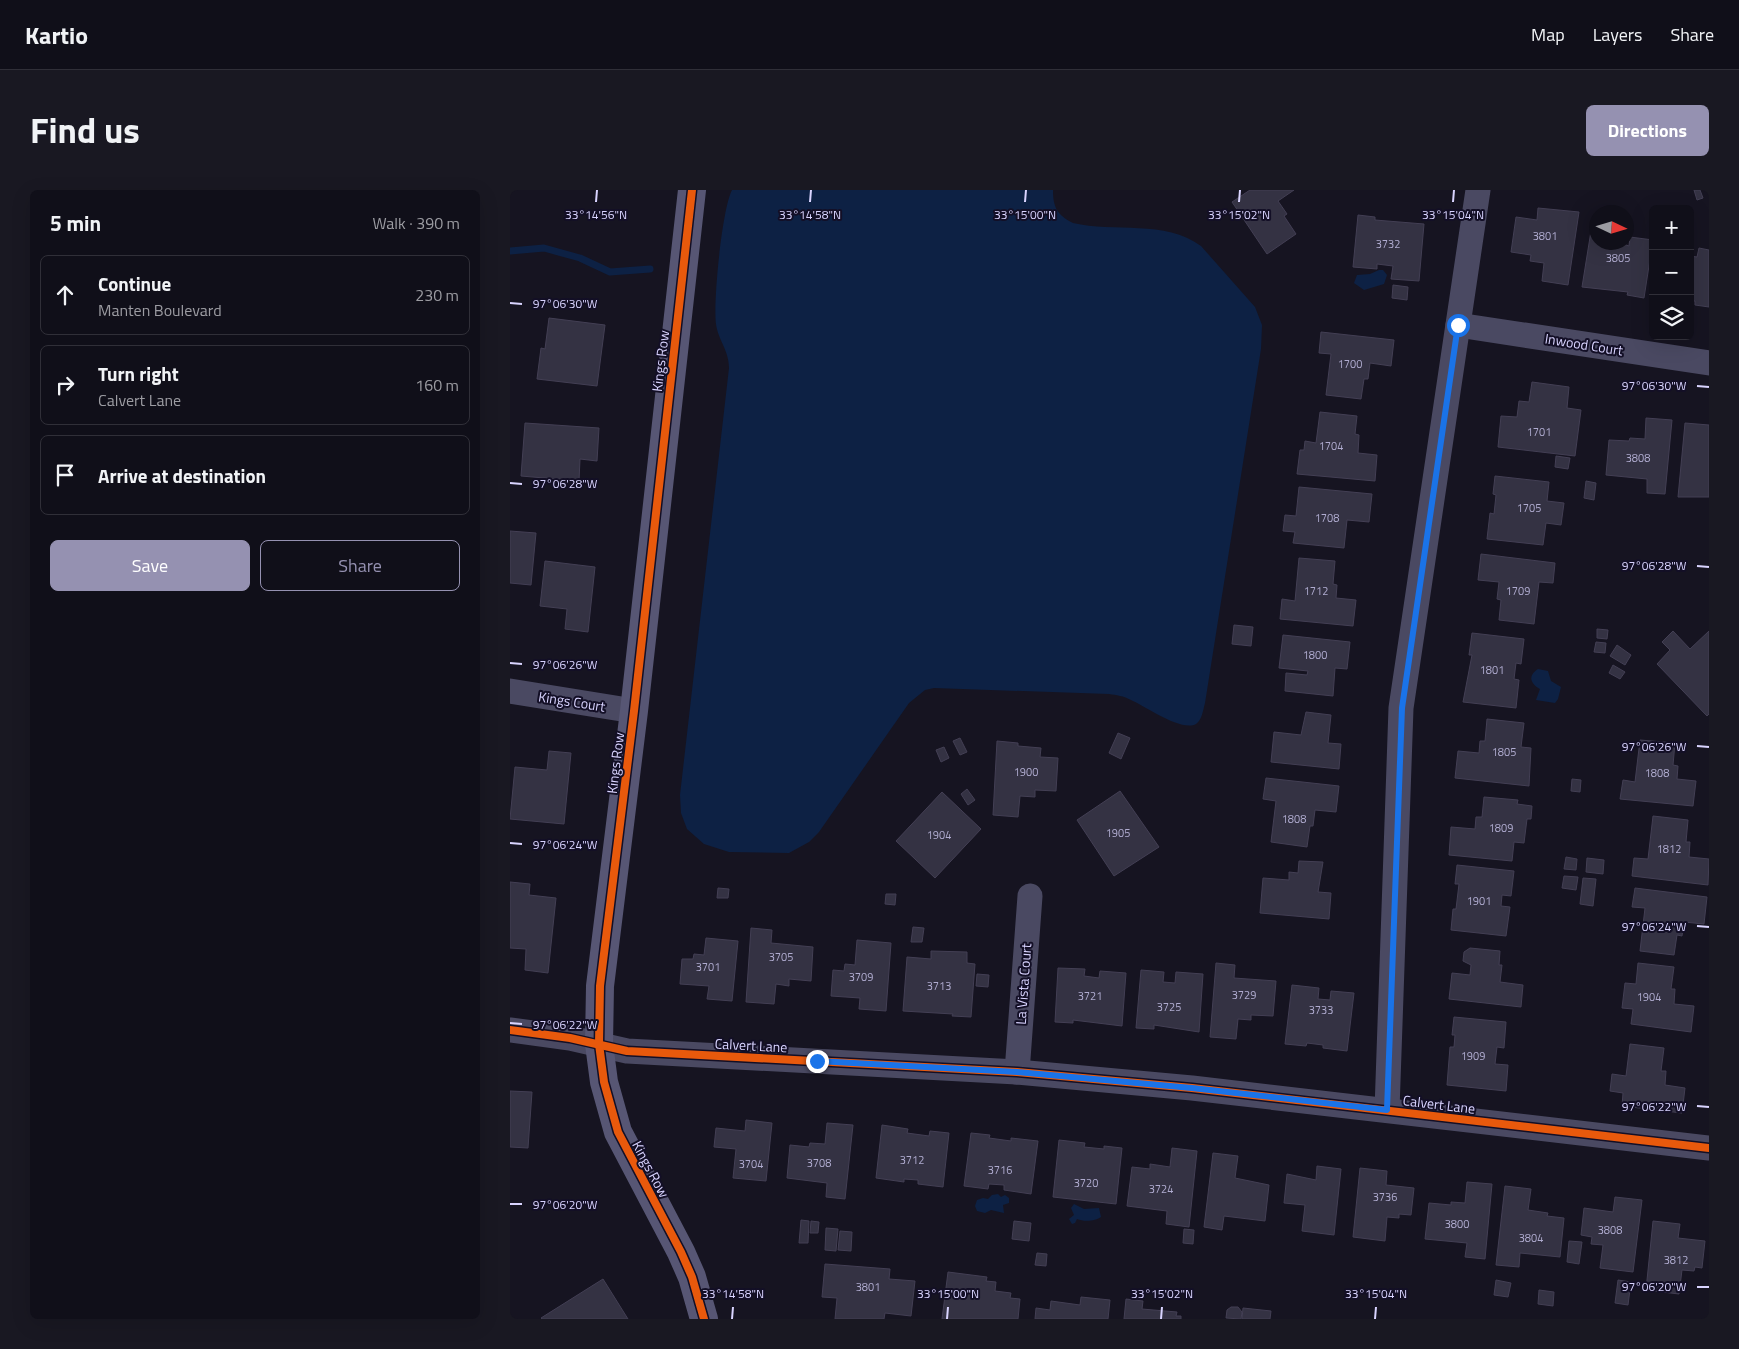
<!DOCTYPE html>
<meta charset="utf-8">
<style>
:root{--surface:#100f19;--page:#191822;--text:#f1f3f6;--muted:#9c9ca2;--line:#302f38;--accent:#9591b1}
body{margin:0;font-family:"Titillium Web",sans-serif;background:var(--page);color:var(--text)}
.controls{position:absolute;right:15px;top:15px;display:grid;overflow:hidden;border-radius:8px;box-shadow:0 5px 20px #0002}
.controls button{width:45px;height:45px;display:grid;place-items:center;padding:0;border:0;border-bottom:1px solid var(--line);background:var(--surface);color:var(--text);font:25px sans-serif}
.compass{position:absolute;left:1079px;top:15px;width:45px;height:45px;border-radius:50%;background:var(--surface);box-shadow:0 5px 20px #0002;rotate:94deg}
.stop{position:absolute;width:15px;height:15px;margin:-11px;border:4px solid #1a73e8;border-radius:50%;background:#fff}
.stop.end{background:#1a73e8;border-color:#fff;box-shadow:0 1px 5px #0008}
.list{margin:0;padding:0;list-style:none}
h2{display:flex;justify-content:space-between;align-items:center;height:65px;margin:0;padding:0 20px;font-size:21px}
h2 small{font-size:16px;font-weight:400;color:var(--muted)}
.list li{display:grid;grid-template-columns:32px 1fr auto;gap:15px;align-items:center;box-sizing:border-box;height:80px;margin:0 10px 10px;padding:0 10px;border:1px solid var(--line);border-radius:8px}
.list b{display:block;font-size:19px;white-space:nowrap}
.list p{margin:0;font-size:16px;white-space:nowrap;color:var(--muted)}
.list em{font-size:16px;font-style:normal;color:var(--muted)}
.actions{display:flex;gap:10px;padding:15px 20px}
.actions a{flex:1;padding:11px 0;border:1px solid var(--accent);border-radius:8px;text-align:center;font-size:18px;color:var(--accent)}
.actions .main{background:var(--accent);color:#fff}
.icon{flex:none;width:28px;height:28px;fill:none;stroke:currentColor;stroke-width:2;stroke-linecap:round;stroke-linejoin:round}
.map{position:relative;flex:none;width:1199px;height:1129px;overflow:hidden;border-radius:8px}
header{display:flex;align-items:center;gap:30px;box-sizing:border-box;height:70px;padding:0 25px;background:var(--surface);border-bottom:1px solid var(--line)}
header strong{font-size:24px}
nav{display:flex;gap:28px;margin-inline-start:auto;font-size:18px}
.intro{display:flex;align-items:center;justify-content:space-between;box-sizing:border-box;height:120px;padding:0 30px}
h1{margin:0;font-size:35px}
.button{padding:12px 22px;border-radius:8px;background:var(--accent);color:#fff;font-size:18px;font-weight:700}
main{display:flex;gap:30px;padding:0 30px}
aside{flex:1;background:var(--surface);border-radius:8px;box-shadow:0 5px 20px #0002}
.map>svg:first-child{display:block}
.water{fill:#0d2144}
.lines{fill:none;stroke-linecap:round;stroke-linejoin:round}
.stream{stroke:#0d2144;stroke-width:7}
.building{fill:#343243;stroke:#433f54}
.street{stroke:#4a4962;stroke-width:25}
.secondary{stroke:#575674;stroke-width:28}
.cycleway-casing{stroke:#130f26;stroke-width:11}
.cycleway{stroke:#e8590c;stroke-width:8}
.route{stroke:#1a73e8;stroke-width:6}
.ticks{fill:none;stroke:#d9d4ff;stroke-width:2}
.labels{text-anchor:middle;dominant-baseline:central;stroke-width:4;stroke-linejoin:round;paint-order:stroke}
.number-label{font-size:11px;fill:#b0acd0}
.street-label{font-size:14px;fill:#d9d4ff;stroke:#130f26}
.ticks-label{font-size:12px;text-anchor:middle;fill:#d9d4ff;stroke:#130f26;stroke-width:4;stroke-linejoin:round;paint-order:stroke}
</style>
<header>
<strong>Kartio</strong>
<nav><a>Map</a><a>Layers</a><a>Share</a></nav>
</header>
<div class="intro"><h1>Find us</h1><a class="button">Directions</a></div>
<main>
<aside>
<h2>5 min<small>Walk · 390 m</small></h2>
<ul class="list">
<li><svg class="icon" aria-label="ahead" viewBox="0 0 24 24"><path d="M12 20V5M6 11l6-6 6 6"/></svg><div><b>Continue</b><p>Manten Boulevard</p></div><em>230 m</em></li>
<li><svg class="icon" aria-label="right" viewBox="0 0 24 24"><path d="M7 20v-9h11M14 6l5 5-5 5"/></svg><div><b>Turn right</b><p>Calvert Lane</p></div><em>160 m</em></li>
<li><svg class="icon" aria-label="arrive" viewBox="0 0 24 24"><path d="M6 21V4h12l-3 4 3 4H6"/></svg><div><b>Arrive at destination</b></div></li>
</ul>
<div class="actions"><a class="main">Save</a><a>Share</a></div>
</aside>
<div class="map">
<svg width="1199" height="1129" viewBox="0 0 1199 1129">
<rect width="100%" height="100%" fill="#161421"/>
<g class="water">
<path d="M222 0H543C543 17 547 25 563 33 604 43 655 29 691 56L745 117 752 135 751 159 695 513C693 520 692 530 686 534 671 542 635 516 621 510 614 506 606 505 599 504L424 498 415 500 399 513 309 642 299 652 279 663 219 662 194 654 177 639 171 623 170 605 219 178C219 160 208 150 206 134 203 112 212 19 222 0Z"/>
<polygon points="869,80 873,80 877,85 874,94 854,100 844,93 847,85 860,84"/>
<path d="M1028 479 1038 481 1041 491 1051 497 1048 509 1045 513 1026 510 1030 499C1021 494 1017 486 1028 479Z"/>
<polygon points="488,1004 491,1007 495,1005 499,1008 499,1013 493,1015 494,1023 481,1020 475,1023 467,1021 465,1016 467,1010 473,1008 478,1009 482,1005"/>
<path d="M564 1014 574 1019 589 1018 591 1027C586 1031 574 1032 567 1029L565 1033 562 1034 559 1029 564 1025 561 1018Z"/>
</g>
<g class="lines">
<polyline class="stream" points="0,61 34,58 70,68 100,82 140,79"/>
</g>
<g class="building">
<polygon points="740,0 784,0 768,11 777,24 774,26 786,44 757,64 722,12"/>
<polygon points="1184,0 1190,0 1193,8 1187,10"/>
<polygon points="1028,18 1069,22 1058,95 1032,91 1034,73 1020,71 1021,65 1001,62 1006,27 1027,30"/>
<polygon points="848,25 865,27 865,30 914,34 909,91 881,89 883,76 867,74 867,79 843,77"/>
<polygon points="1081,41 1086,42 1086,52 1108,52 1119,56 1120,47 1143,50 1134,108 1117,105 1118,102 1072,97"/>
<polygon points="1189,58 1199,60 1199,117 1185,115 1185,111 1180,111 1180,66 1187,67"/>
<polygon points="883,95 898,97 897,110 882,108"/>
<polygon points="39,128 95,135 87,196 27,189 31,158 35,159"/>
<polygon points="811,142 884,150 881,176 860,173 858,189 854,189 851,209 816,205 821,164 809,163"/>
<polygon points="1022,192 1059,197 1057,218 1071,220 1065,266 988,257 991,226 1007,227 1009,211 1019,212"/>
<polygon points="810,222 847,226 845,244 849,245 848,263 867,265 865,291 787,284 790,260 794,260 795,251 806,253"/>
<polygon points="1136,228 1162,230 1155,304 1137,303 1137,289 1096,285 1099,250 1119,251 1120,248 1135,249"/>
<polygon points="15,233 89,238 87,271 70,269 69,291 11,286"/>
<polygon points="1175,233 1199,235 1199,307 1168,307"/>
<polygon points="1046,266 1060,268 1058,279 1045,277"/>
<polygon points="985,286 1039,292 1037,311 1054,313 1051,335 1036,333 1033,355 977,349 980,323 984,324 986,305 983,304"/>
<polygon points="1076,291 1086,293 1084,310 1074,308"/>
<polygon points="789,297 862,304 859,332 837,330 834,358 783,353 785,342 773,341 775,325 786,326"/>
<polygon points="0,341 26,343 21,395 0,393"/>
<polygon points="971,364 1045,373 1043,393 1029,392 1024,434 989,430 991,410 987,409 989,392 968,390"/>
<polygon points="789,368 825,371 823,394 827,395 826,408 846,410 843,436 770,429 772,409 785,411"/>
<polygon points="35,371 85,377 78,442 55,439 57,419 30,416"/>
<polygon points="724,435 743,437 741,456 722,454"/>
<polygon points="1087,439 1098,440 1097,449 1087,448"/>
<polygon points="1163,441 1180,459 1199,441 1199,524 1197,526 1147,474 1160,460 1152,452"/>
<polygon points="962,443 1014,449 1011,474 1006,473 1004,489 1009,490 1006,518 953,512 962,465 959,465"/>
<polygon points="773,445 840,452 837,479 825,478 823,506 775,501 776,483 797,485 798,481 769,478"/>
<polygon points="1086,452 1096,453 1095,463 1084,462"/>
<polygon points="1107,455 1121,465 1115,475 1100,466"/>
<polygon points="1103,475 1115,482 1110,489 1099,483"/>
<polygon points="796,522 821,525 818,553 831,554 829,579 761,572 764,542 791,545"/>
<polygon points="977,529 1014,533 1011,557 1021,558 1019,596 945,588 948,561 969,563 970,551 975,551"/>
<polygon points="608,543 620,548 611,569 599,563"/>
<polygon points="450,548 457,562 450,565 443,551"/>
<polygon points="1130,550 1165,553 1163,575 1168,576 1167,589 1186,591 1183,616 1110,609 1113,590 1125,592"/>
<polygon points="487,551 508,553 508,556 531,558 530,567 548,568 546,601 525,600 525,607 510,606 508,627 483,625"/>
<polygon points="434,557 439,568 431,572 426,560"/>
<polygon points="39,561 61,563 54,634 0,629 5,577 37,580"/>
<polygon points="756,588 829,596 826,622 805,620 803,636 800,636 797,657 761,652 766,611 753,609"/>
<polygon points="1062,589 1071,590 1070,602 1061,601"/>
<polygon points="457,599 465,610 458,615 451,604"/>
<polygon points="610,601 649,657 604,686 567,630"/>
<polygon points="432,602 471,639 425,688 386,651"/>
<polygon points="974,607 1008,610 1007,614 1022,616 1021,629 1017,629 1014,653 1004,652 1002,671 939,665 941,637 965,639 966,627 972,627"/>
<polygon points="1143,626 1178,630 1176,652 1180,652 1179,667 1199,669 1198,695 1122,686 1124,668 1138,669"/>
<polygon points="1056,667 1067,669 1066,680 1054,679"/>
<polygon points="1077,668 1094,670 1093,684 1076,682"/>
<polygon points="789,671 813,672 808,702 821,703 819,729 750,723 753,688 779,690 779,682 788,683"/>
<polygon points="947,675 1004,681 1001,706 992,705 991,716 1000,717 996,746 941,740 943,719 946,719 949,694 945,694"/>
<polygon points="1054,686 1068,687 1066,700 1052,698"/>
<polygon points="1073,688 1086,689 1083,716 1070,714"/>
<polygon points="0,692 20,694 19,705 46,708 38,783 15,780 16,759 0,758"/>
<polygon points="208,698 219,699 218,708 207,708"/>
<polygon points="1125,698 1197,707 1194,734 1174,732 1172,746 1167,745 1164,765 1130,761 1135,718 1122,717"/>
<polygon points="376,704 386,704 385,715 375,714"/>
<polygon points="403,737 414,738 412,752 401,752"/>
<polygon points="241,738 262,740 261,753 303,757 301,791 279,789 279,796 266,794 264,814 236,812"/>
<polygon points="196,748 228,751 222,811 197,809 199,796 170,794 172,769 183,769 184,764 194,765"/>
<polygon points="347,750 381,753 376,821 349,819 350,808 321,806 323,780 334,781 335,774 345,775"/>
<polygon points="960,758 990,761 989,775 992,775 990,792 1013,795 1011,817 939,809 942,783 960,785 961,775 953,771 954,762"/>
<polygon points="421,761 457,762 457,773 465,774 461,827 442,826 443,824 393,821 397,767 421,769"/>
<polygon points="706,773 725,775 724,788 766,791 763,826 741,825 741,830 728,829 726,849 700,847"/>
<polygon points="1128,773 1164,777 1161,799 1165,799 1164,814 1184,816 1181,842 1121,834 1123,819 1112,818 1115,793 1126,794"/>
<polygon points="548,778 575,779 574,786 589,788 590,781 616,783 612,836 563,830 563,833 545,832"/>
<polygon points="631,780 654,782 653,792 665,793 666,782 693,784 689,842 644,835 644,839 626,838"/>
<polygon points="467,784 479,785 478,797 466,796"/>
<polygon points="782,795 809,798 808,809 820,810 821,801 844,803 837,861 813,858 813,855 797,853 796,856 775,854"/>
<polygon points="944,827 996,832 994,858 987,857 985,874 998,875 996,901 937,895 940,857 944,857 945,845 942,845"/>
<polygon points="1120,854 1154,858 1151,881 1156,881 1155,895 1175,898 1172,923 1112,916 1113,903 1100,901 1102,884 1116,886"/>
<polygon points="0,901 22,902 18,958 0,957"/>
<polygon points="236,930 262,933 256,991 223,988 226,959 204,957 206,938 235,941"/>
<polygon points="317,933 343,935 335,1009 316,1007 317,993 277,988 280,955 299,957 300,953 315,954"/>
<polygon points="372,935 398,939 397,943 419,946 420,941 439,943 433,997 408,994 408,990 394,989 394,992 366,988"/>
<polygon points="461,943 480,945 479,948 501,951 501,948 528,951 521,1004 494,1000 494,995 479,994 478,999 454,996"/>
<polygon points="549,950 575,953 574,957 594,959 594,956 612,958 606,1014 543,1007"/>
<polygon points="662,958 687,961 679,1037 656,1034 657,1021 617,1016 622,977 640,979 640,974 660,977"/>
<polygon points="703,963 728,966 725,988 759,995 755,1031 714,1026 712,1040 694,1037"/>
<polygon points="807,976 831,979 824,1045 792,1041 795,1015 774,1013 777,984 806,990"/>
<polygon points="850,978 877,981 876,995 904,998 901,1025 889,1024 889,1028 877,1027 875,1051 843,1047"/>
<polygon points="957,992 982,994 975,1069 955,1067 957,1053 915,1049 919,1013 941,1015 941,1012 955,1013"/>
<polygon points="995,996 1021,999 1018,1020 1038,1023 1037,1026 1054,1028 1050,1067 1010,1063 1009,1077 986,1075"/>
<polygon points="1105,1007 1132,1010 1123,1082 1090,1078 1093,1055 1081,1054 1082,1047 1071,1045 1074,1018 1103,1022"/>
<polygon points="291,1030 299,1031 298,1053 289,1053"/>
<polygon points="301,1031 309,1032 308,1043 300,1043"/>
<polygon points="504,1031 521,1033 519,1051 502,1049"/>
<polygon points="1143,1031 1170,1034 1168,1048 1195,1051 1192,1078 1185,1077 1184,1081 1172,1080 1169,1104 1136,1100"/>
<polygon points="316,1038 328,1039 326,1061 315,1060"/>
<polygon points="674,1039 684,1040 683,1054 673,1053"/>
<polygon points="330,1041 342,1042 341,1061 328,1060"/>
<polygon points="1059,1051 1072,1052 1069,1074 1057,1072"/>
<polygon points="527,1063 537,1064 536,1076 525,1075"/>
<polygon points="315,1074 380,1079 379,1089 405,1091 401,1126 375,1123 374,1129 325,1129 327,1108 312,1107"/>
<polygon points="438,1082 477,1087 476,1091 486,1092 485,1101 501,1103 500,1108 510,1109 508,1129 432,1129"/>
<polygon points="93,1089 118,1129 32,1129 31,1128"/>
<polygon points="986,1090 1001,1093 998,1107 984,1105"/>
<polygon points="1108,1090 1121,1092 1118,1115 1105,1113"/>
<polygon points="1029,1100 1044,1102 1043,1116 1028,1114"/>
<polygon points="571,1107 600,1110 598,1129 525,1129 526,1118 540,1120 541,1111 570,1115"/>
<polygon points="616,1109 633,1111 632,1119 667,1122 666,1126 671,1126 671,1129 614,1129"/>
<polygon points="721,1117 728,1117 732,1122 731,1129 716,1128 717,1120"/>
<polygon points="733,1118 761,1121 760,1129 732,1129"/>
</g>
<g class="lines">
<g class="street">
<polyline points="948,135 1199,173"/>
<polyline points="0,501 124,521"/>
<polyline points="0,840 60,848 117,861 507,882 682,898 1199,958"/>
<polyline points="507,882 520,706"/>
<polyline points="877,920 891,518 968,0"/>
</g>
<polyline class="secondary" points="182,0 124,521 90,796 89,854 94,892 108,942 171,1062 182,1087 194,1129"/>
<g class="cycleway-casing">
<g id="cycleway">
<polyline points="182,0 124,521 90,796 89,854 94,892 108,942 171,1062 182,1087 194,1129"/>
<polyline points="0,840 60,848 117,861 507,882 682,898 1199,958"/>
</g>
</g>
<use href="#cycleway" class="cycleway"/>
</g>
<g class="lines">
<polyline class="route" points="307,871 507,882 682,898 877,920 892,518 948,135"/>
</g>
<path class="ticks" d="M86 12 87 0M300 12 301 0M515 12 516 0M729 12 730 0M943 12 944 0M0 113 12 114M1187 196 1199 197M0 293 12 294M1187 376 1199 377M0 473 12 474M1187 556 1199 557M0 653 12 654M1187 736 1199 737M0 833 12 834M1187 916 1199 917M0 1014H12M1187 1097H1199M222 1129 223 1117M437 1129 438 1117M651 1129 652 1117M865 1129 866 1117"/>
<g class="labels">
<g class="number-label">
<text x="1035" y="46">3801</text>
<text x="878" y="54">3732</text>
<text x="1108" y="68">3805</text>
<text x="840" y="174">1700</text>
<text x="1029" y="242">1701</text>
<text x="821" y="256">1704</text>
<text x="1128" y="268">3808</text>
<text x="1019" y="318">1705</text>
<text x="817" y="328">1708</text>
<text x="806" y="401">1712</text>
<text x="1008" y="401">1709</text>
<text x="805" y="465">1800</text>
<text x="982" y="480">1801</text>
<text x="994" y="562">1805</text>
<text x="516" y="582">1900</text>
<text x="1147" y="583">1808</text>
<text x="784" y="629">1808</text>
<text x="991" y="638">1809</text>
<text x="608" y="643">1905</text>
<text x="429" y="645">1904</text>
<text x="1159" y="659">1812</text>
<text x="969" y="711">1901</text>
<text x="271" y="767">3705</text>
<text x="198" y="777">3701</text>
<text x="351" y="787">3709</text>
<text x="429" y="796">3713</text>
<text x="734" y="805">3729</text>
<text x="580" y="806">3721</text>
<text x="1139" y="807">1904</text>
<text x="659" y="817">3725</text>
<text x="811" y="820">3733</text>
<text x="963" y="866">1909</text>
<text x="402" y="970">3712</text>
<text x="309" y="973">3708</text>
<text x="241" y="974">3704</text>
<text x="490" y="980">3716</text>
<text x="576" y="993">3720</text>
<text x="651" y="999">3724</text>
<text x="875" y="1007">3736</text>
<text x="947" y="1034">3800</text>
<text x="1100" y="1040">3808</text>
<text x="1021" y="1048">3804</text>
<text x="1166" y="1070">3812</text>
<text x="358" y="1097">3801</text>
</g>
<g class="street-label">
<text transform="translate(1074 154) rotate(9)">Inwood Court</text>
<text transform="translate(150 171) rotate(-83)">Kings Row</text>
<text transform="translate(62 511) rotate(9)">Kings Court</text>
<text transform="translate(105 573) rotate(-83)">Kings Row</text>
<text transform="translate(513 794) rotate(-86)">La Vista Court</text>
<text transform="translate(241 855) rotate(3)">Calvert Lane</text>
<text transform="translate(929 914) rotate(7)">Calvert Lane</text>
<text transform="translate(141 979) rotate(62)">Kings Row</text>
</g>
</g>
<g class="ticks-label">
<text x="86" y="29">33°14'56"N</text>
<text x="300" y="29">33°14'58"N</text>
<text x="515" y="29">33°15'00"N</text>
<text x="729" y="29">33°15'02"N</text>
<text x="943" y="29">33°15'04"N</text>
<text x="55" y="118">97°06'30"W</text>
<text x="1144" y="200">97°06'30"W</text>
<text x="55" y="298">97°06'28"W</text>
<text x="1144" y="380">97°06'28"W</text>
<text x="55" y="479">97°06'26"W</text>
<text x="1144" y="561">97°06'26"W</text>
<text x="55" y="659">97°06'24"W</text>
<text x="1144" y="741">97°06'24"W</text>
<text x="55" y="839">97°06'22"W</text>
<text x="1144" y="921">97°06'22"W</text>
<text x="55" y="1019">97°06'20"W</text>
<text x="1144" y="1101">97°06'20"W</text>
<text x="223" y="1108">33°14'58"N</text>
<text x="438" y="1108">33°15'00"N</text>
<text x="652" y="1108">33°15'02"N</text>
<text x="866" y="1108">33°15'04"N</text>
</g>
</svg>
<div class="controls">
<button>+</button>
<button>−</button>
<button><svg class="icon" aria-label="layers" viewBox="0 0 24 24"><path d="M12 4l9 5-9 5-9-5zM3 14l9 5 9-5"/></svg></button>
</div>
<svg class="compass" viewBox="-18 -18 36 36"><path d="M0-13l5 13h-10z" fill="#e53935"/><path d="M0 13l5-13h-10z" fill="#9c9ca2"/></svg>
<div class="stop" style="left:948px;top:135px"></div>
<div class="stop end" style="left:307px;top:871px"></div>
</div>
</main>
